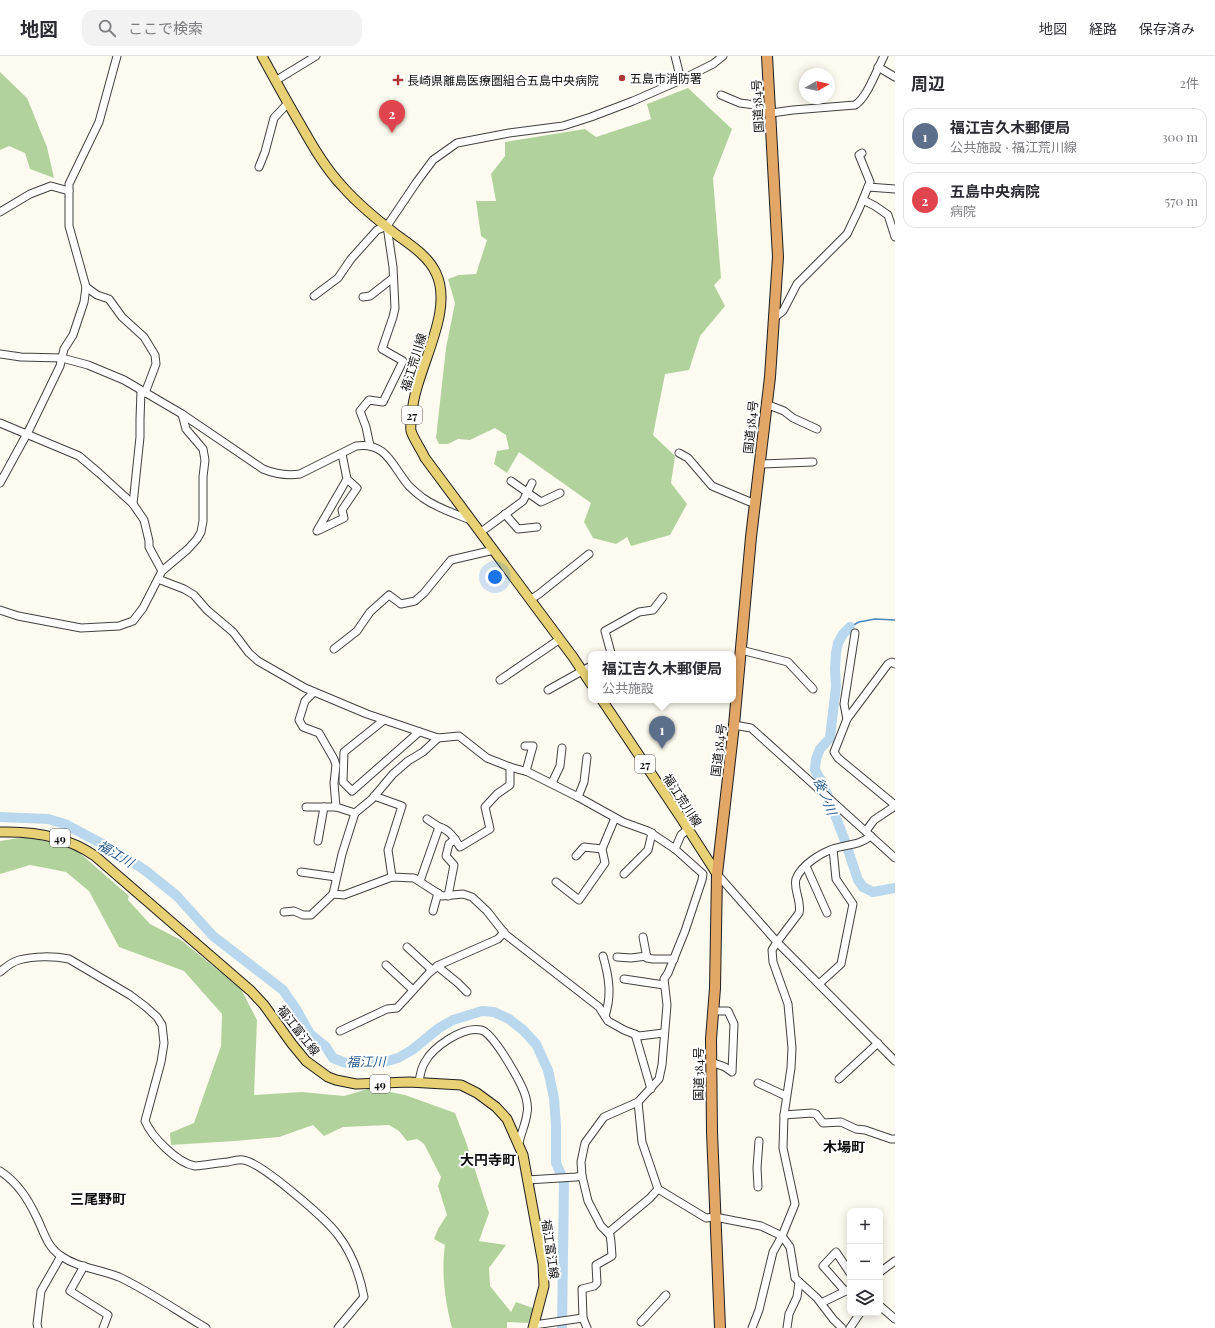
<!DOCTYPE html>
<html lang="ja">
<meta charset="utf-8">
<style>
:root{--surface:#fff;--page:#f2f2f3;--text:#2b2b33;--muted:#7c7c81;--line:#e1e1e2;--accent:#ab3736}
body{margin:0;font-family:"Playfair Display","Noto Sans JP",serif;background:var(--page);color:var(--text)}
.controls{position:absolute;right:12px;bottom:12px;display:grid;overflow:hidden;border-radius:8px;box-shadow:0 2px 10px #0003}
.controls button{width:36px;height:36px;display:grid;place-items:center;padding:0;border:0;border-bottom:1px solid var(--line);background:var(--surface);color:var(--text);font:20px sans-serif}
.compass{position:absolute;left:799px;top:12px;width:36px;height:36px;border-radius:50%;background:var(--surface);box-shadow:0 2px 10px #0003;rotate:81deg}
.you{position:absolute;left:495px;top:521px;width:14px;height:14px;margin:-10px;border:3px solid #fff;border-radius:50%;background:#1a73e8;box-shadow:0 0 0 6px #1a73e833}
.badge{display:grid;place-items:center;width:26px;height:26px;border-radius:50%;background:var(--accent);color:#fff;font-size:13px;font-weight:700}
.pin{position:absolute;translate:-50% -33px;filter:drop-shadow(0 1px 2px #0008)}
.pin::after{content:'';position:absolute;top:21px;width:14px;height:12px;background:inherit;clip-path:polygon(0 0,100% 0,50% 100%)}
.popup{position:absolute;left:588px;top:595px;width:148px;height:52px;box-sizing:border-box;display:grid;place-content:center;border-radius:8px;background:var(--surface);filter:drop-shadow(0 1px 3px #0005);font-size:13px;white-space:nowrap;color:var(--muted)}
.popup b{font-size:15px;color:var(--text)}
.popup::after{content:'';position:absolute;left:50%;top:100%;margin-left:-8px;border:8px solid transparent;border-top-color:var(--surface)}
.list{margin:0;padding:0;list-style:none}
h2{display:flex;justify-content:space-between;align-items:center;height:52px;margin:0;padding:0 16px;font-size:17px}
h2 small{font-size:13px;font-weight:400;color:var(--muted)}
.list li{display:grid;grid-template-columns:26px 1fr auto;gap:12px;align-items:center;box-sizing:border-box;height:56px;margin:0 8px 8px;padding:0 8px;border:1px solid var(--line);border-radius:12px}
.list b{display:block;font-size:15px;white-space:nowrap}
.list p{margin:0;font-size:13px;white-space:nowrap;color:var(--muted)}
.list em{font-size:13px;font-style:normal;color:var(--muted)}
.icon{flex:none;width:22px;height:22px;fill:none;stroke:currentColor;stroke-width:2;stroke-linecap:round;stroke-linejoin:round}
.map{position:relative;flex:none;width:895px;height:1272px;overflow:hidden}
header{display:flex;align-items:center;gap:24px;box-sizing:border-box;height:56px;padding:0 20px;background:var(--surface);border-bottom:1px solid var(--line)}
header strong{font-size:19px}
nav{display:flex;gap:22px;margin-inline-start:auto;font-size:14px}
.search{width:280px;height:36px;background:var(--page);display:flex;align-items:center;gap:10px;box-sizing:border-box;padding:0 14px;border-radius:12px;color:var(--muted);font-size:15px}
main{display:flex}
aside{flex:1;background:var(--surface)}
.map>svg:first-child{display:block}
.forest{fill:#b2d29d}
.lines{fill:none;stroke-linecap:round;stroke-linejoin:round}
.stream{stroke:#4988bc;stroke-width:1.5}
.river{stroke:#b9d8ee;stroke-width:10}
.minor-casing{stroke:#404040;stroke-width:9}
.major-casing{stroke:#1e1e1e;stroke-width:11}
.highway-casing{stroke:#1e1e1e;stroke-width:12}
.minor{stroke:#fff;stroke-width:7}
.major{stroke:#e7d174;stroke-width:9}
.highway{stroke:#e2a667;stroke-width:10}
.poi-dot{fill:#ab3736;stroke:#fff;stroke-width:1.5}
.labels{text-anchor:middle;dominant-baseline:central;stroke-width:4;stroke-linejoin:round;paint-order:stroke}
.shield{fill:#fff;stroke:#565656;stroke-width:1}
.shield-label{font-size:11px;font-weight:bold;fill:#0d0d0d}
.poi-label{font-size:12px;fill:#0d0d0d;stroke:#fff;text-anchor:start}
.street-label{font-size:12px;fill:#0d0d0d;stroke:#fff}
.water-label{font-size:13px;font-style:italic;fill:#265b8f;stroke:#fff}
.quarter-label{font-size:14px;font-weight:bold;fill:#0d0d0d;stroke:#fff}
</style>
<header>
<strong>地図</strong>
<div class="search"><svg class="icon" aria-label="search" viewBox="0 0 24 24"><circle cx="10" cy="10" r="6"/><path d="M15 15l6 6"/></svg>ここで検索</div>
<nav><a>地図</a><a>経路</a><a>保存済み</a></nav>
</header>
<main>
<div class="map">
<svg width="895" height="1272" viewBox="0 0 895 1272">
<rect width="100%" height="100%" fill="#fdfbef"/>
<g class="forest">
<polygon points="0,16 27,42 47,91 54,122 30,113 25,97 9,90 0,94"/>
<polygon points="688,32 732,73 713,122 721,222 714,229 725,250 700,280 689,314 665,318 653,379 675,400 671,427 687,448 670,479 631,490 627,481 616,488 593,482 584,466 591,447 519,396 507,417 494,408 497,395 509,393 506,379 495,372 470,384 458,383 448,388 439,388 436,382 446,292 455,247 448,223 459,219 476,218 487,184 481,180 476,145 496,145 491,118 505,100 505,86 585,73 596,81 651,63 647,48"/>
<path d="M25 781 73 791 129 840 128 844 150 868 181 884 241 933 257 964 254 1039 302 1036 344 1040 371 1032 405 1039 455 1057 466 1086 489 1157 479 1185 506 1189 489 1212 490 1230 511 1256 516 1246 533 1252 528 1267 507 1266V1272H452C445 1246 441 1216 445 1189L434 1183 438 1173 447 1159 438 1130 441 1121 424 1088 417 1083 407 1085 399 1075 389 1069 343 1071 324 1080 313 1069 279 1081 235 1085 171 1089 170 1077 194 1067 221 990 222 958 184 915 119 891 89 835 66 816 30 809 0 818V785Z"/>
</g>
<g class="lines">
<polyline class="stream" points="850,571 859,566 875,563 895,564"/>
<g class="river">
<polyline points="850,571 843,578 838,587 836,597 835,613 836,630 830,682 820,693 816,703 815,714 823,728 845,785 858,824 863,831 873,836 895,832"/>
<polyline points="0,761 48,763 65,768 119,797 146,815 177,840 213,880 283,934 296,953 310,978 326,991 333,1002 343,1006 353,1008 384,1006 398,1002 412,994 439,972 453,964 482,955 494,956 509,963 523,974 536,988 548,1014 554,1042 556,1069 556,1107 564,1125 562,1272"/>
</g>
<g class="minor-casing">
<g id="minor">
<polyline points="675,0 681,24"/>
<polyline points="878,11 895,21"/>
<polyline points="275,25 316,0"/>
<polyline points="721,39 740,47 770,51"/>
<path d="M771 57 793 54 855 49C867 42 877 13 884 0"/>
<polyline points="259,111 265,96 274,62 288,47"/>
<polyline points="868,131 895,133"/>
<polyline points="863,144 875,150 888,159 895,181"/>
<polyline points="0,156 30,138 51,130 69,135"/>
<polyline points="86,231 97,239 109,243 122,261 144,281 155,299 156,308 145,337"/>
<polyline points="314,240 338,222 351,203 377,174 387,170 416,127 433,104 457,87 509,77 563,70 591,61 633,45 681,24 713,8 723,0"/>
<polyline points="363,241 370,240 393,222"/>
<polyline points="774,262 783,255 797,228 847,178 859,153 870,126 859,99 862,97"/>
<path d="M0 298 21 301 62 302 88 309 124 324 182 358 263 413C275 418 286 420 300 418L356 390C387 385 393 412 409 430 413 434 419 439 423 442 437 452 455 458 471 464"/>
<polyline points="766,348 784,355 793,362 817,373"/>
<polyline points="0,367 79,400 99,417 133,448 144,464 149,485 149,491 162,515"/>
<polyline points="370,390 366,371 360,355 369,344 383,346 403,305 382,293 393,261 395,252 393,211 387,170"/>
<polyline points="679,397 688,402 712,430 755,448"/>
<polyline points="342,398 347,423 317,475 344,462 342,454 357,432 347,423"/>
<polyline points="759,408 813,406"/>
<polyline points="511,425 541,446 560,437"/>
<polyline points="0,427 29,374 60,310 64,293 73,279 84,246 86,231 69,170 69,128 99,66 117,0"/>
<polyline points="133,448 140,381 140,363 141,335"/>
<polyline points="505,458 518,473 537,471"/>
<polyline points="481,476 523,445 532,427"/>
<polyline points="158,523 184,533 194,539 207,554 233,576 249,597 258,605 305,632 367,658 438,682 459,680 487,702 510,711 528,716 578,741 623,766 648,775 675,793 703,818 702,824 685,875 668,917 664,923 667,949 662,1009 659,1023 638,1046 604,1061 585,1087 581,1106 582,1120 576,1121 527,1124"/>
<polyline points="531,543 539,538 589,498"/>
<polyline points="0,554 18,560 81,572 119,570 133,565 143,552 162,515 188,493 197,483 201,476 203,465 203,421 205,404 203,393 186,373 182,358"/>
<polyline points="334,593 357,575 370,556 389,539 401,548 415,545 424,537 451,504 494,494"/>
<polyline points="741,594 788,606 813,633"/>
<polyline points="610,598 611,597 605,575 639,556 653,554 663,541"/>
<polyline points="895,608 892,606 888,608 847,663 834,696 838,702 895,749"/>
<polyline points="500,624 560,583"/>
<polyline points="548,634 591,610"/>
<polyline points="847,663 844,648 855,577"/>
<polyline points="384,664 344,696 343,726 352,735 419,676"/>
<polyline points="734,669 751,672 895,802"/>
<polyline points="525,690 533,690 526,715"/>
<polyline points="552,727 560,710 562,692"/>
<polyline points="374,740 402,750 388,794 392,821"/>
<polyline points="578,741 584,726 587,701"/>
<polyline points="306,751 336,751"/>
<polyline points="355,757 372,743 393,718 408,705 423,696 438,682"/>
<polyline points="427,763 439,771"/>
<polyline points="866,775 874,764 895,750"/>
<polyline points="318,785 324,751"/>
<polyline points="675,793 681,779 688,773"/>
<polyline points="576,800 584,791 602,793"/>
<polyline points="806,810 827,857"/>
<polyline points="301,816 336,821"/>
<polyline points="624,818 648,794 652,777"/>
<polyline points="717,818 777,886 895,1005"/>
<path d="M420 825 439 771C449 773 455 783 460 791L490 773 485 751 497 738 510 729V711"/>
<polyline points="556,826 579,844 605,807 602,793 615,762"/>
<polyline points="333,838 344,839 392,821 414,822 442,840 463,838 472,841 487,855 505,878 599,951 608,965 624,974 639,980 664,977"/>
<polyline points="448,840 454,809 446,800 449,788 455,783"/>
<polyline points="433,855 438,837"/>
<polyline points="284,856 294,855 303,859 311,859 333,838 342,798 355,757 336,751 334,727 336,709 334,703 319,677 303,671 299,664 305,645 314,636"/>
<polyline points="643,881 647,902 653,903 674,903"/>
<polyline points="407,891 432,914"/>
<path d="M603 900C609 921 612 939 605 960"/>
<polyline points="617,901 631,902 647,900"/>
<polyline points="386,909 413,934"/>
<polyline points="437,910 458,927 467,936"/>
<path d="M0 916C6 911 11 906 19 904 34 900 54 900 69 903L130 939 146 951 157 961 162 969 164 987 161 1006 145 1065C152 1081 177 1107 195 1110 206 1109 217 1107 228 1106 232 1105 238 1103 243 1104 261 1106 326 1163 338 1179 351 1196 360 1220 364 1241L338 1272"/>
<polyline points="624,923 664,929"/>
<polyline points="819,928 841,908 853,848 836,823 833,793"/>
<polyline points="340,975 387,953 397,952 429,917 439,909 498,883 504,876"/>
<polyline points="635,978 651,1033"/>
<polyline points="711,1006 725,1011 732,1016 734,968 728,955 713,955"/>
<polyline points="839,1023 878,987"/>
<path d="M419 1026C420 1019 421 1012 425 1006 433 991 463 970 481 974 493 976 523 1029 526 1042 527 1046 528 1053 527 1057 526 1067 521 1077 519 1087"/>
<polyline points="758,1027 786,1040"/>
<polyline points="638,1046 642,1086 658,1133 706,1162 715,1161 761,1170 782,1180 790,1191 795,1222 817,1242 833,1263 842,1272"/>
<polyline points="784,1059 812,1057 816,1058 823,1067 841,1066 856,1073 865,1074 891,1083 895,1083"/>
<path d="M0 1115C18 1127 28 1143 37 1162 44 1176 47 1191 61 1200 78 1212 100 1213 119 1221 149 1235 177 1255 206 1272"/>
<polyline points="582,1120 588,1145 601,1170 610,1179 611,1186 612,1200 596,1209 597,1227 594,1230 582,1233 583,1262 587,1272"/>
<polyline points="758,1131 757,1112 759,1085"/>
<polyline points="608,1177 650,1142 658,1133"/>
<polyline points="84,1210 70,1235 108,1259 103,1272"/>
<polyline points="880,1216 895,1205"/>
<polyline points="845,1235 823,1210 836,1196 850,1217"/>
<polyline points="821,1247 850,1233"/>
<polyline points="880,1250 895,1263"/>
<polyline points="641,1266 666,1239"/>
<polyline points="534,1269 583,1262"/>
<polyline points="38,1272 37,1268 41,1235 61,1200"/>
<path d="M752 1272 759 1254 773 1196 782 1180 795 1148 783 1092 784 1059 791 1012 792 992 788 948 773 906 772 894 777 886 799 857C802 846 793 833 796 823 801 809 822 796 836 792 850 788 859 789 871 780"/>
<polyline points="787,1272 789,1258 797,1241 799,1226"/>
<polyline points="850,1272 860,1257"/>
</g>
</g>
<g class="major-casing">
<g id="major">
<path d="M262 0C274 22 286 44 299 66 312 89 325 112 343 131 357 147 380 166 397 179 412 190 428 200 436 217 455 257 415 314 412 357 412 362 410 370 411 375 414 384 421 393 425 402L573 601 591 628"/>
<polyline points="602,644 681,762 717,818"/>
<path d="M0 776C34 775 67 780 95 800L251 935 264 949 292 988 306 1005 328 1021 336 1024 356 1028 409 1026 461 1029 477 1037 496 1051 507 1063 523 1099 543 1208 544 1230 533 1272"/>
</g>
</g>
<g class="highway-casing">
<polyline id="highway" points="720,1272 712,1076 711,983 715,932 717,818 734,669 751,481 770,321 778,201 767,0"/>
</g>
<use href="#minor" class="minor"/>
<use href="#major" class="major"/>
<use href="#highway" class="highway"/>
</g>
<g class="poi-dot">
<circle cx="622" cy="22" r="4"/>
<path d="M396 18h4v4h4v4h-4v4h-4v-4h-4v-4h4z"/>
</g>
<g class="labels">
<g class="shield">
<rect x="402" y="350" width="20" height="18" rx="3"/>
<rect x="635" y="699" width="20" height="18" rx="3"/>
<rect x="50" y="773" width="20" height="18" rx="3"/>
<rect x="370" y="1019" width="20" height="18" rx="3"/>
</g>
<g class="shield-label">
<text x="412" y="359">27</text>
<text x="645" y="708">27</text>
<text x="60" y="782">49</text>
<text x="380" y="1028">49</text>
</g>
<g class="poi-label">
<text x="630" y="22">五島市消防署</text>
<text x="407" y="24">長崎県離島医療圏組合五島中央病院</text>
</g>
<g class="street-label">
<text transform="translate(757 50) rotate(-93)">国道384号</text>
<text transform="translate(413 306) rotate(-73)">福江荒川線</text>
<text transform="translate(750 371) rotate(-84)">国道384号</text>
<text transform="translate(718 694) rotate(-83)">国道384号</text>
<text transform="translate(683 744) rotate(57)">福江荒川線</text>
<text transform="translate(299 974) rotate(52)">福江富江線</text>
<text transform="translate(698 1018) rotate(-90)">国道384号</text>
<text transform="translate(551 1193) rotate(82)">福江富江線</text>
</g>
<g class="water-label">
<text transform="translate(826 740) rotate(68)">後ノ川</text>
<text transform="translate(116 797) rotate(31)">福江川</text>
<text transform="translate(366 1005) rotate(-1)">福江川</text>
</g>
<g class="quarter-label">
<text x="844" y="1090">木場町</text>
<text x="488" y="1103">大円寺町</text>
<text x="98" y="1142">三尾野町</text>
</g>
</g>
</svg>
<div class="controls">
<button>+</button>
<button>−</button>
<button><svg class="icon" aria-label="layers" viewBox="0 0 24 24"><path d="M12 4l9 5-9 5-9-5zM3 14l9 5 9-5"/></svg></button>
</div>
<svg class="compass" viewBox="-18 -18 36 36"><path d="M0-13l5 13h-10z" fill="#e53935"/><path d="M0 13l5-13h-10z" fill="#7c7c81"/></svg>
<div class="you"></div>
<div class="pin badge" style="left:662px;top:693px;background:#5c6f8a">1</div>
<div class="popup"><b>福江吉久木郵便局</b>公共施設</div>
<div class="pin badge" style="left:392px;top:77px;background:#e0444e">2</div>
</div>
<aside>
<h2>周辺<small>2件</small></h2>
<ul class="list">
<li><span class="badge" style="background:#5c6f8a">1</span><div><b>福江吉久木郵便局</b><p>公共施設 · 福江荒川線</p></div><em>300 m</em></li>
<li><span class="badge" style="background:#e0444e">2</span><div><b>五島中央病院</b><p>病院</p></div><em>570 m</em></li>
</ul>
</aside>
</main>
